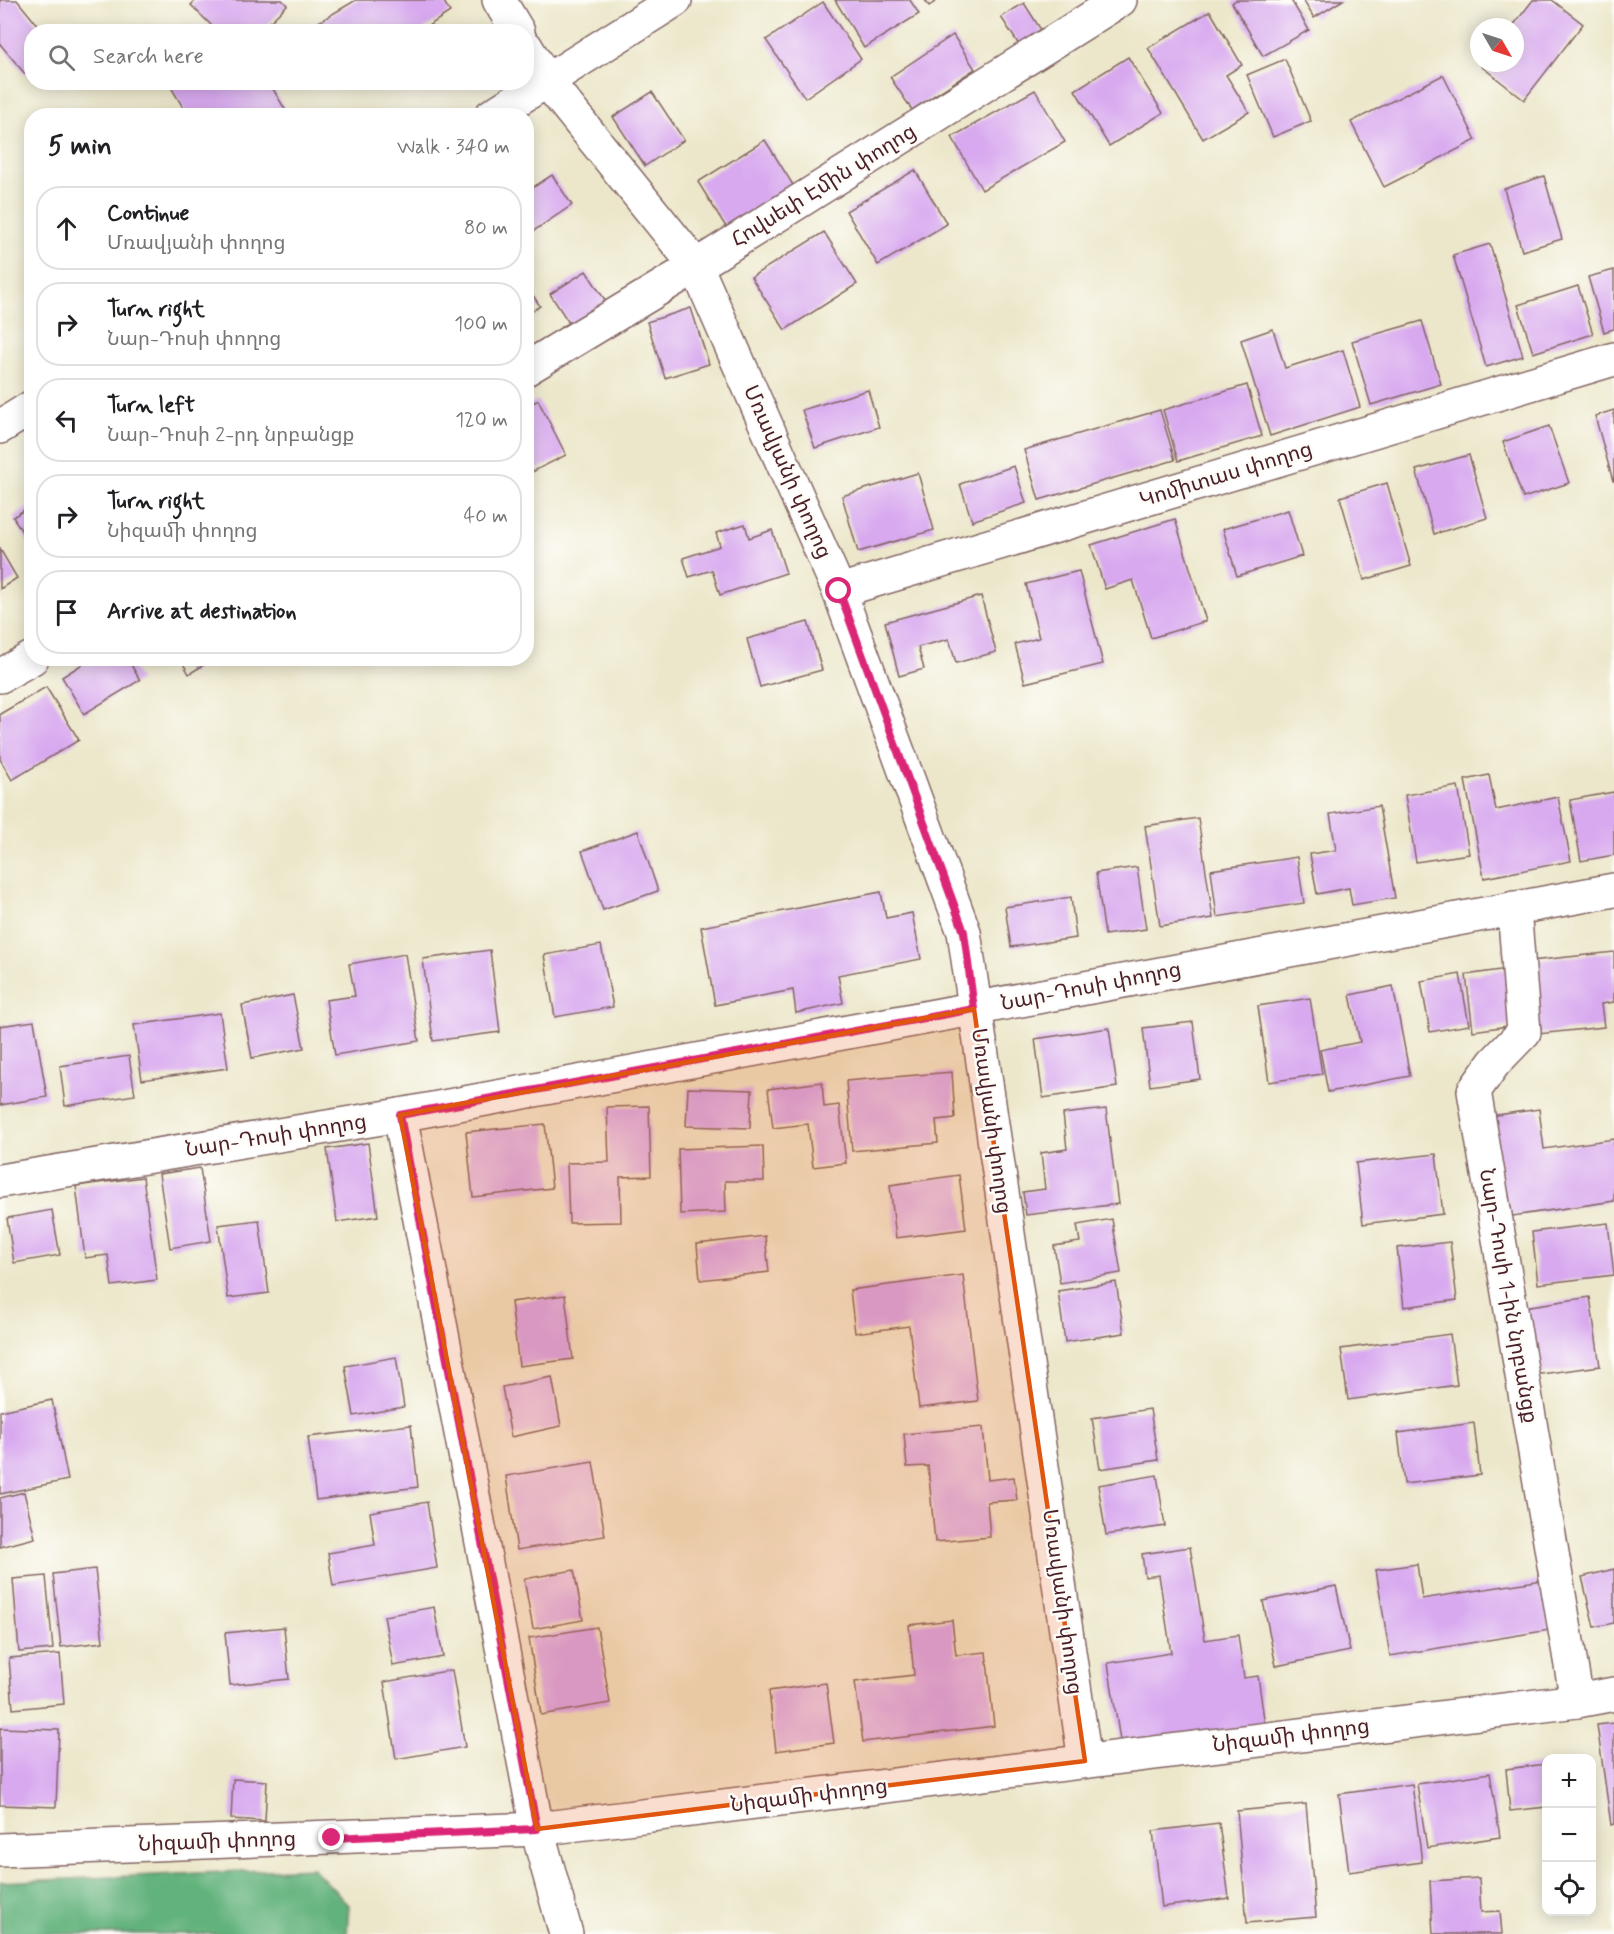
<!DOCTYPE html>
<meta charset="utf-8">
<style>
:root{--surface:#fff;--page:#f2f2f2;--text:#202124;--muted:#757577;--line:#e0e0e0}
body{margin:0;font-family:Mynerve,"Noto Sans Armenian",sans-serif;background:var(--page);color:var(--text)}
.controls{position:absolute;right:18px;bottom:18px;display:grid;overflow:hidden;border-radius:12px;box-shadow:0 3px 15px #0003}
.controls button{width:54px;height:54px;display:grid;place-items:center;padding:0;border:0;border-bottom:2px solid var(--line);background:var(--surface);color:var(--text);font:30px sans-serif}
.compass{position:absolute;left:1470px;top:18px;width:54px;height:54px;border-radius:50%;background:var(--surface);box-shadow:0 3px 15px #0003;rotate:129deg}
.stop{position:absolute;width:18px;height:18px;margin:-14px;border:4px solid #db2777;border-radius:50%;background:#fff}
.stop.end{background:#db2777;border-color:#fff;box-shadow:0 2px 6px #0008}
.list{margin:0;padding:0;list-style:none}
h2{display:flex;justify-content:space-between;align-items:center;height:78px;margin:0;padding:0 24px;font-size:26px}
h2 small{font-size:20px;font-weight:400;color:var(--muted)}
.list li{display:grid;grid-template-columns:39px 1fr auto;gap:18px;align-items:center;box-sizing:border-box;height:84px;margin:0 12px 12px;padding:0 12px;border:2px solid var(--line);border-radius:24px}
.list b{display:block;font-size:22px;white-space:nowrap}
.list p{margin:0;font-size:20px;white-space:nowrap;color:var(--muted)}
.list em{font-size:20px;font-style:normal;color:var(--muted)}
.icon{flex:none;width:33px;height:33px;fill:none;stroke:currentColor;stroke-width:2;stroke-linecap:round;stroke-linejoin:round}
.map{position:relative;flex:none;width:1614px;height:1934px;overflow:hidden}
.search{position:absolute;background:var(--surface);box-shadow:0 3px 15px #0003;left:24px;top:24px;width:510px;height:66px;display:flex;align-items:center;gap:15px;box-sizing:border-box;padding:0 21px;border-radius:24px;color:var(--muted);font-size:22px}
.panel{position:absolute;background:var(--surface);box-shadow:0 3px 15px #0003;left:24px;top:108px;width:510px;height:558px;border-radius:24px}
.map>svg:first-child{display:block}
.forest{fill:#62b27c;stroke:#566854;stroke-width:1.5}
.building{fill:#d8a9ef}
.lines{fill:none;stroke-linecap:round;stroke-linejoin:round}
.minor-casing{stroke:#836563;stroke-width:36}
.minor{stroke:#fff;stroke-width:33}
.route{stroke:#db2777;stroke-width:8}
.marked{fill:#e0560e;fill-opacity:0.2;stroke:#e0560e;stroke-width:4.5;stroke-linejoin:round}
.labels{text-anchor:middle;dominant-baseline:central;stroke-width:5;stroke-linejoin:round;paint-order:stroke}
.street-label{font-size:21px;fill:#4a1f2b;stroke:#fdfcf7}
</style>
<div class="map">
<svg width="1614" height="1934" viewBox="0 0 1614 1934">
<rect width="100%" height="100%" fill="#fdfcf7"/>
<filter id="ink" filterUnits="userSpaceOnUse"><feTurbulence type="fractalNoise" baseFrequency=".0167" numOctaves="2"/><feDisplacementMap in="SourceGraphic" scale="12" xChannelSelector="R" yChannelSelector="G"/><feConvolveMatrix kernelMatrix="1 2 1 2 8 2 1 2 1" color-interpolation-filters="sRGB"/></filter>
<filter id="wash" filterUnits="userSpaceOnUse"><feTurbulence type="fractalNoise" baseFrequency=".008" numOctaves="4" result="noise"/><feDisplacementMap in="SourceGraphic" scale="24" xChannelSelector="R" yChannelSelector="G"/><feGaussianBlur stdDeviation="1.35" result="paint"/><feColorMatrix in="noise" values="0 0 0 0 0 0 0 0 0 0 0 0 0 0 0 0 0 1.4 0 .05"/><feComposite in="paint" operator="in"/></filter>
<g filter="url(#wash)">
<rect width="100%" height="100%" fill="#ece7ca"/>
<polygon class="forest" points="313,1868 349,1905 347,1934 0,1934 0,1882"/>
<g id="blocks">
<g class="building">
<polygon points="0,0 17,0 43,32 32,32 32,68 25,74 0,44"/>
<polygon points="196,0 282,0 287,5 260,32 218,32 191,5"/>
<polygon points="356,0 443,0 450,12 419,32 309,32 307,29"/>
<polygon points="835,0 910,0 919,14 864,48"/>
<polygon points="925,0 938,0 929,6"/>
<polygon points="1236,0 1291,0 1309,30 1263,56 1232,3"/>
<polygon points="1303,0 1343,0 1314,18"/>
<polygon points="1533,0 1552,0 1583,24 1524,100 1481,66 1484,63 1515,63 1515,27 1512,27"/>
<polygon points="823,2 861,59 805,98 766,40"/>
<polygon points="1024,3 1043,33 1021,48 1001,17"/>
<polygon points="1210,11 1242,65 1226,75 1249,112 1203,139 1148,48"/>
<polygon points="953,35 975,69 912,110 890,77"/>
<polygon points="1128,57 1163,113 1109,146 1075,90"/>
<polygon points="1285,59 1311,121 1273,137 1247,75"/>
<polygon points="1443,75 1476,140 1384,187 1351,122"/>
<polygon points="168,82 235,82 237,86 243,82 269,82 289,116 188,116"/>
<polygon points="1035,90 1065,142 982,190 952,137"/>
<polygon points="652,92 684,140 645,166 613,117"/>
<polygon points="765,140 793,185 726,227 698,182"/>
<polygon points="915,170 947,224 878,265 846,211"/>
<polygon points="552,175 572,205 526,236 526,192"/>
<polygon points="1544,176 1562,239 1522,251 1504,189"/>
<polygon points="824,232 857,284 785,330 751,277"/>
<polygon points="1490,244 1523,356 1486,367 1453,255"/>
<polygon points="1614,270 1614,329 1604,332 1588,277"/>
<polygon points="586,271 607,303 571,326 550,294"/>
<polygon points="526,285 540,306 526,315"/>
<polygon points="1578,286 1593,334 1533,353 1518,305"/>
<polygon points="691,308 709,364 665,378 647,322"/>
<polygon points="1422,321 1441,384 1371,405 1352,341"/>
<polygon points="1273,329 1285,368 1343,350 1360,407 1270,436 1241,340"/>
<polygon points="1247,385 1262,436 1178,461 1163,410"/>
<polygon points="868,390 879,427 815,448 802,410"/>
<polygon points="538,400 566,455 526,475 526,407"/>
<polygon points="1160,410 1175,460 1039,500 1024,450"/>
<polygon points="1614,410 1614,481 1613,481 1595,416"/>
<polygon points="1549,426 1569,483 1523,498 1503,442"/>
<polygon points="1469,455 1487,518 1434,534 1416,470"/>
<polygon points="1014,466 1026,503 972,521 960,484"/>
<polygon points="918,473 934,530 858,552 842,496"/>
<polygon points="1387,483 1411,566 1364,580 1340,497"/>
<polygon points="32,505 32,548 13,517"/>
<polygon points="1288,510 1302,556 1237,576 1223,529"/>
<polygon points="1175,519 1206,621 1151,638 1133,580 1105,589 1091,545"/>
<polygon points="745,524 749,538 772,530 786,573 720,595 712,570 689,577 683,558 720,546 716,533"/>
<polygon points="0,549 17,578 0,589"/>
<polygon points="1079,571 1103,664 1025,683 1015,644 1039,638 1026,584"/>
<polygon points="981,596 996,652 956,663 949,639 918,647 924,669 899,676 885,622"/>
<polygon points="808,622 822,670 760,687 747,639"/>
<polygon points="92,658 127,658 140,680 84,714 62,677"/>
<polygon points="180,658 215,658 189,674"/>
<polygon points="46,687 79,740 12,780 0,759 0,714"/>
<polygon points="1489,775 1496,810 1558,797 1571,861 1484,878 1465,780"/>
<polygon points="1458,786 1469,854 1416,862 1405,795"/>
<polygon points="1614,792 1614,855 1581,861 1570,800"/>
<polygon points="1379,806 1395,898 1352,905 1349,888 1317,894 1310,854 1336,850 1330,814"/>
<polygon points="1198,818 1213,918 1160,926 1145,826"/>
<polygon points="638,831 658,891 603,910 582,851"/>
<polygon points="1297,857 1304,903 1217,917 1211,870"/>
<polygon points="1137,867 1146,929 1105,935 1096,873"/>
<polygon points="881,892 886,918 912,913 921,959 838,975 843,1003 796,1013 793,990 715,1005 701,927"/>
<polygon points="1071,897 1076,938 1011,947 1005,907"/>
<polygon points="601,945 613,1007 555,1017 544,955"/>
<polygon points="490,950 500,1032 433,1041 423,959"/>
<polygon points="1614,952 1614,1002 1601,1004 1604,1027 1538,1034 1531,961"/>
<polygon points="405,954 419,1041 335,1055 326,1000 355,996 349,964"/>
<polygon points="1507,969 1515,1025 1473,1031 1466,975"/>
<polygon points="1460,974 1469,1025 1430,1032 1421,981"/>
<polygon points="1393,986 1410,1076 1328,1092 1320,1050 1360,1042 1350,995"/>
<polygon points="293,995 304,1048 252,1058 242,1005"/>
<polygon points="1310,998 1322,1074 1269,1082 1258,1006"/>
<polygon points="220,1013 228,1068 142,1080 134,1025"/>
<polygon points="34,1021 47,1097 0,1105 0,1026"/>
<polygon points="1193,1022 1200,1079 1150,1086 1143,1028"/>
<polygon points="1109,1028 1117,1087 1043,1098 1035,1039"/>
<polygon points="129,1056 135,1095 65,1106 60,1066"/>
<polygon points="952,1072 955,1118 936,1120 938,1143 852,1151 846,1081"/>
<polygon points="822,1082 824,1107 839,1105 846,1163 813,1167 808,1124 773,1128 768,1089"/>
<polygon points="688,1088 752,1090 750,1128 686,1126"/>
<polygon points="649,1106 651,1176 620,1177 621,1222 569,1223 567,1163 609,1162 607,1107"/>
<polygon points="1106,1109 1118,1204 1026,1215 1023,1192 1045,1189 1041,1153 1067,1149 1063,1114"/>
<polygon points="1539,1109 1544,1149 1614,1139 1614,1201 1506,1217 1491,1116"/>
<polygon points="545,1124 552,1188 473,1197 466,1132"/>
<polygon points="368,1143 378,1216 337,1222 327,1149"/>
<polygon points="763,1146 764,1181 725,1181 726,1212 680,1214 678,1149"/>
<polygon points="1436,1154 1443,1214 1363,1224 1356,1163"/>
<polygon points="200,1168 211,1241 170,1248 159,1174"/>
<polygon points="959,1175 966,1229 896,1238 890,1185"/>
<polygon points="143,1177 157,1280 112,1286 108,1255 85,1258 76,1186"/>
<polygon points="52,1210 60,1255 14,1263 7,1218"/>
<polygon points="1112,1219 1121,1273 1060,1283 1054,1246 1080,1242 1077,1225"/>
<polygon points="259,1220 269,1293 228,1298 218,1225"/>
<polygon points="1608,1223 1614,1275 1538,1284 1532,1232"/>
<polygon points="765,1236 769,1272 700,1280 697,1244"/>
<polygon points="1450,1242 1457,1300 1404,1307 1397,1248"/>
<polygon points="963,1275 978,1401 919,1408 909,1326 855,1333 850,1290"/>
<polygon points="1116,1282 1124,1333 1065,1342 1058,1291"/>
<polygon points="565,1295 573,1359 519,1366 511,1302"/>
<polygon points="1590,1297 1600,1366 1534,1375 1524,1307"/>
<polygon points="1450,1334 1457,1385 1348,1400 1341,1349"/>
<polygon points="396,1357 404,1407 354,1416 345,1366"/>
<polygon points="552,1377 561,1426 511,1437 502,1387"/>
<polygon points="52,1400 68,1480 0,1494 0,1411"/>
<polygon points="1150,1409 1158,1460 1100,1469 1092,1418"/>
<polygon points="1474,1423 1480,1475 1404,1484 1398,1433"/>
<polygon points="411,1425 418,1487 316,1500 308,1437"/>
<polygon points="983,1427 988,1480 1014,1477 1017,1500 987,1502 990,1537 935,1542 928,1466 907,1467 904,1434"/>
<polygon points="593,1462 605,1536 517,1550 506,1476"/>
<polygon points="1157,1475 1165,1526 1106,1535 1098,1485"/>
<polygon points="24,1492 35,1538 0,1547 0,1498"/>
<polygon points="427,1502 437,1568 333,1586 328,1553 375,1545 370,1512"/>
<polygon points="1190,1547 1205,1640 1238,1635 1244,1678 1258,1676 1265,1726 1121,1747 1108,1663 1171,1653 1159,1575 1145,1577 1142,1554"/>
<polygon points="1417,1564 1422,1599 1542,1580 1550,1630 1390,1656 1376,1570"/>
<polygon points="95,1569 103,1642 61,1647 53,1574"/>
<polygon points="1614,1569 1614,1623 1594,1627 1582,1577"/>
<polygon points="574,1570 583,1620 533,1629 524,1579"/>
<polygon points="46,1576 53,1649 19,1652 13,1579"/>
<polygon points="1336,1586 1350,1651 1276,1666 1263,1601"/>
<polygon points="434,1607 443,1657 393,1666 384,1616"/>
<polygon points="952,1620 956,1655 986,1652 994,1726 863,1742 855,1682 914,1675 909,1625"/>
<polygon points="284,1627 289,1679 230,1685 225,1633"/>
<polygon points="597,1627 610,1703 541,1715 529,1638"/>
<polygon points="60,1654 64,1704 13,1709 9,1658"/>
<polygon points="452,1670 465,1747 396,1759 384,1682"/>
<polygon points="826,1683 834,1743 776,1751 769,1691"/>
<polygon points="1614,1723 1614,1824 1611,1825 1597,1725"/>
<polygon points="0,1728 59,1730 56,1807 0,1805"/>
<polygon points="1546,1764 1546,1807 1510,1811 1506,1769"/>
<polygon points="1490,1773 1500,1837 1427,1848 1417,1784"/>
<polygon points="233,1779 267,1781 265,1821 231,1819"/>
<polygon points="1412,1784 1422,1862 1349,1872 1339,1794"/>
<polygon points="1306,1804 1316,1917 1247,1923 1237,1811"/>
<polygon points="1219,1823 1229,1898 1162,1907 1153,1831"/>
<polygon points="1479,1878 1481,1912 1500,1911 1502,1934 1433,1934 1430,1881"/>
</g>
</g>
</g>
<g filter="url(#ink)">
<use href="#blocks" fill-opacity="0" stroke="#836563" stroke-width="1.5"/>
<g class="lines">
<g class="minor-casing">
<g id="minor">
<polyline points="499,0 518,32"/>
<polyline points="526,47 546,80 696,266 839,591 964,932 1085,1761"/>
<polyline points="491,116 675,0"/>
<polyline points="526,369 696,266 1120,0"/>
<polyline points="0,427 32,407"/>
<polyline points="839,591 1614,359"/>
<polyline points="0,676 32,658"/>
<polyline points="1514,908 1524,1032 1494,1063 1474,1091 1577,1701"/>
<polyline points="400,1115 537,1829 566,1934"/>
<polyline points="0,1181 400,1115 1614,890"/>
<polyline points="0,1850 537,1829 1577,1701 1614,1694"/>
</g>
</g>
<use href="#minor" class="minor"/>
</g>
</g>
<g class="lines" filter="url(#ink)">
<polyline class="route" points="332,1838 537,1829 400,1115 974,1009 964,932 839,591"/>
</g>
<path class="marked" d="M974 1009 1085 1761 537 1829 400 1115Z"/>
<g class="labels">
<g class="street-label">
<text transform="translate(824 186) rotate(-32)">Հովսեփ Էմին փողոց</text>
<text transform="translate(787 472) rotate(66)">Մռավյանի փողոց</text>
<text transform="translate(1226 475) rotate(-17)">Կոմիտաս փողոց</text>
<text transform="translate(1091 987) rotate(-11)">Նար-Դոսի փողոց</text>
<text transform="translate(991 1121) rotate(82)">Մռավյանի փողոց</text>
<text transform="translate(276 1136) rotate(-9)">Նար-Դոսի փողոց</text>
<text transform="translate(1508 1296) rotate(80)">Նար-Դոսի 1-ին նրբանցք</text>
<text transform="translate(1062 1602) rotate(82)">Մռավյանի փողոց</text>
<text transform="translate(1291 1736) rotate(-7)">Նիզամի փողոց</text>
<text transform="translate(809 1796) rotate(-7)">Նիզամի փողոց</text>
<text transform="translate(217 1842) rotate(-2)">Նիզամի փողոց</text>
</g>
</g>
</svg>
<div class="controls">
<button>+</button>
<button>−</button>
<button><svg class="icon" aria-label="locate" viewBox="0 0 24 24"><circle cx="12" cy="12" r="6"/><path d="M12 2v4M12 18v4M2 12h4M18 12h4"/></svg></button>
</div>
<svg class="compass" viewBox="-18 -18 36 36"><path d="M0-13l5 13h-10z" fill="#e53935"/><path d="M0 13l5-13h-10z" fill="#757577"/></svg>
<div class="stop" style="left:839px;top:591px"></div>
<div class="stop end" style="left:332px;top:1838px"></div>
<div class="search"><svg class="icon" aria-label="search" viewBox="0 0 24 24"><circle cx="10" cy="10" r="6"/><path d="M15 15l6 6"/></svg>Search here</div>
<section class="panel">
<h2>5 min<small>Walk · 340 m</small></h2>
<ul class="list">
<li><svg class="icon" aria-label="ahead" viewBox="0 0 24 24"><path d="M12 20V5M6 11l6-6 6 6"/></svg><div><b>Continue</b><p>Մռավյանի փողոց</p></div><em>80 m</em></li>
<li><svg class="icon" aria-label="right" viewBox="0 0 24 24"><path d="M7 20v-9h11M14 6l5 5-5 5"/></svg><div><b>Turn right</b><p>Նար-Դոսի փողոց</p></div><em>100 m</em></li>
<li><svg class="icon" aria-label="left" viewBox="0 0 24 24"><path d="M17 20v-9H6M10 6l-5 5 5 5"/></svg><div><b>Turn left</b><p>Նար-Դոսի 2-րդ նրբանցք</p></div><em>120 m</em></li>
<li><svg class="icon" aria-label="right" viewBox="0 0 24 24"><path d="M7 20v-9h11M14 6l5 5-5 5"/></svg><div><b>Turn right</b><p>Նիզամի փողոց</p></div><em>40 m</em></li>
<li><svg class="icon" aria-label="arrive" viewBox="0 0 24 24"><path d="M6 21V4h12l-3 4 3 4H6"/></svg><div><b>Arrive at destination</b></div></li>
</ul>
</section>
</div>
